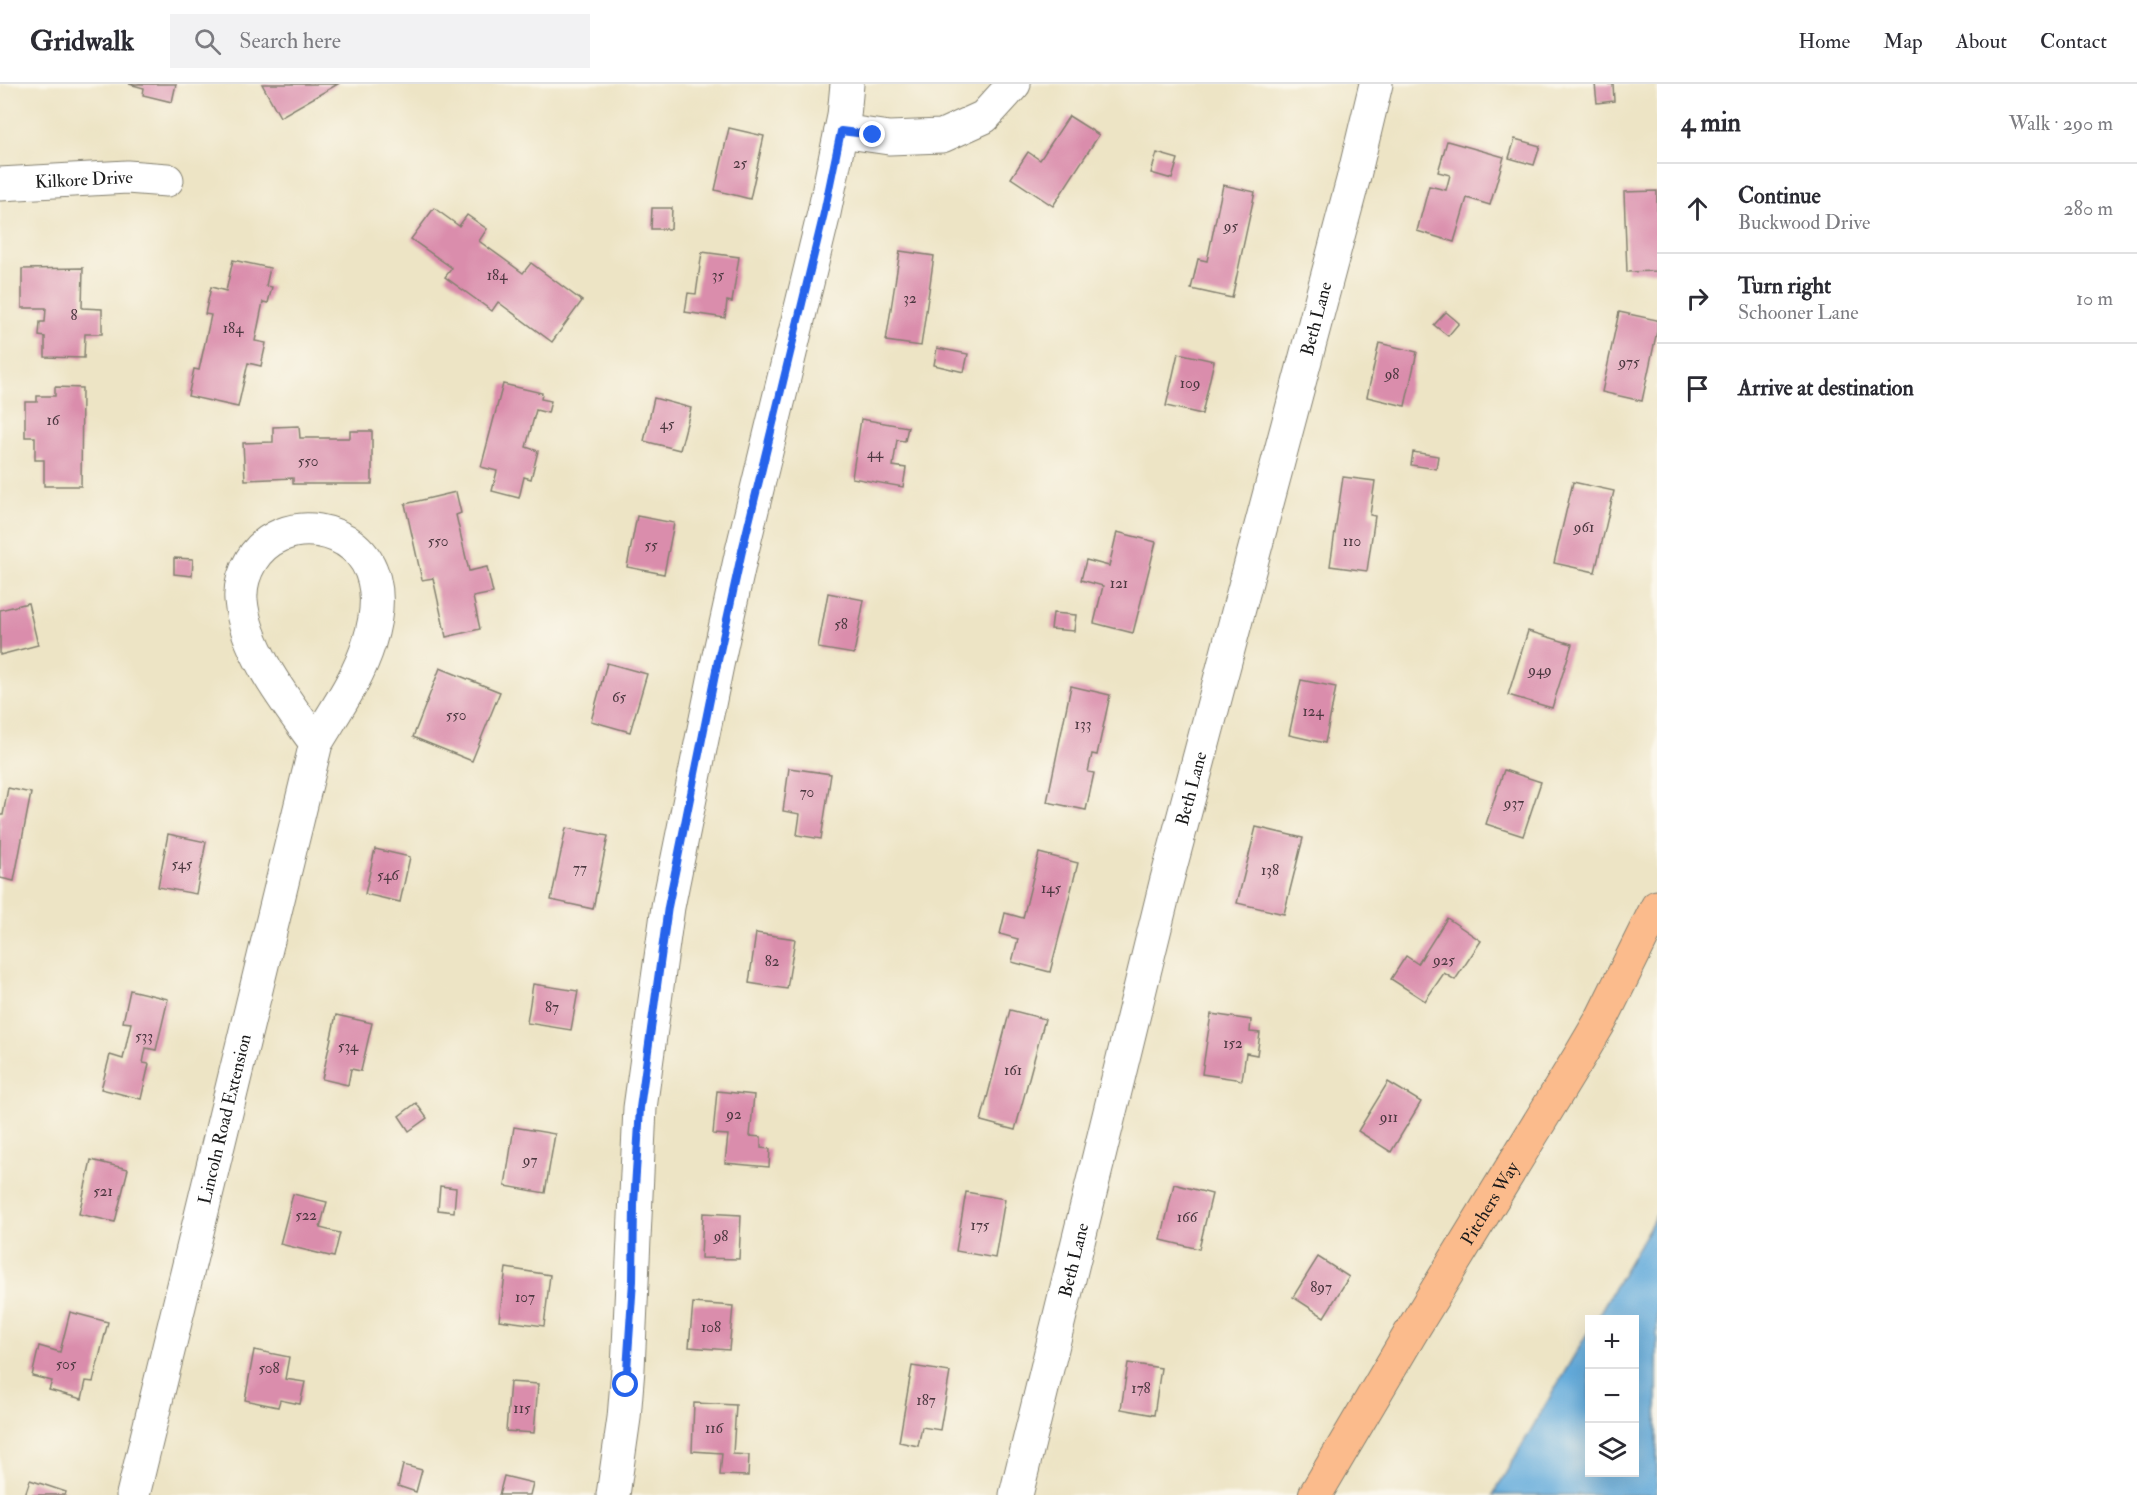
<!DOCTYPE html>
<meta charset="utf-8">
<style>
:root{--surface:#fff;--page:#f2f2f3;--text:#2b2b33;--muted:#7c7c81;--line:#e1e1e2}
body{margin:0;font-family:"IM FELL Double Pica",serif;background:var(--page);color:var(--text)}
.controls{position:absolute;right:18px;bottom:18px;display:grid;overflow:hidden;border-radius:0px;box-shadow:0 6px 24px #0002}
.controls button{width:54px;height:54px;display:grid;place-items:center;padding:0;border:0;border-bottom:2px solid var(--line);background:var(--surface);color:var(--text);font:30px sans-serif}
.stop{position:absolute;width:18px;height:18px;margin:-14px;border:4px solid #2563eb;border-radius:50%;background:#fff}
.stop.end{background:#2563eb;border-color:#fff;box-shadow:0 2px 6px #0008}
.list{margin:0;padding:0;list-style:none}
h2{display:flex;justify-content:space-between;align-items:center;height:78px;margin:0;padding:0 24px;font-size:26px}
h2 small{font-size:20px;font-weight:400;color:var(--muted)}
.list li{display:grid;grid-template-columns:39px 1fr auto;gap:18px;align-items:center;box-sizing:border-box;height:90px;padding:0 24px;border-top:2px solid var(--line)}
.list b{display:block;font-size:22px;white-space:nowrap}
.list p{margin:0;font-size:20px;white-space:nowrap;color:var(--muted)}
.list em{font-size:20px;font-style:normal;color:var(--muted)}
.icon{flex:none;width:33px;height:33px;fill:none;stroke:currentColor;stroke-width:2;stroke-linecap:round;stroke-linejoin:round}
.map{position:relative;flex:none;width:1657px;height:1411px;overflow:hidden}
header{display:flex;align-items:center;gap:36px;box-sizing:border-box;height:84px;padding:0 30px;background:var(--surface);border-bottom:2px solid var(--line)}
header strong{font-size:28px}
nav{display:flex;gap:33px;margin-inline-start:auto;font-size:21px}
.search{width:420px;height:54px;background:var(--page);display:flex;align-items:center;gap:15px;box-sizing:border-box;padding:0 21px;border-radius:0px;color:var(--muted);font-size:22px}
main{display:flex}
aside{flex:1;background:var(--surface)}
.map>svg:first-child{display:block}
.water{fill:#64abdb;stroke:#40647c;stroke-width:1.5}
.building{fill:#da8dac}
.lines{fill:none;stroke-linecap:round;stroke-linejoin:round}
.minor-casing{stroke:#848070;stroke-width:35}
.major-casing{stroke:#848070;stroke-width:35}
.minor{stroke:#fff;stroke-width:33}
.major{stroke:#fbbb8c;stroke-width:33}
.route{stroke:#2563eb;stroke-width:8}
.labels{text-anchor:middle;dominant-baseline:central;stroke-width:6;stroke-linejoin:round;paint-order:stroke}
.number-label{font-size:15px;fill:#4c3840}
.street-label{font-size:18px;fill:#1c1c1c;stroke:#fbf7ec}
</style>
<header>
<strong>Gridwalk</strong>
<div class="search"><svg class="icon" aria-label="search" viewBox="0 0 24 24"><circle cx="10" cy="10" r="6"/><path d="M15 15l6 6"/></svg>Search here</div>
<nav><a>Home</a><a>Map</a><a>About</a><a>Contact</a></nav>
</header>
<main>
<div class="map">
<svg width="1657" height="1411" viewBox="0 0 1657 1411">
<rect width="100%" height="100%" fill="#fbf7ec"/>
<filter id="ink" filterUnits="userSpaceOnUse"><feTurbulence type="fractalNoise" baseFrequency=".0167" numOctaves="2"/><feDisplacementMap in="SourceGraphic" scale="12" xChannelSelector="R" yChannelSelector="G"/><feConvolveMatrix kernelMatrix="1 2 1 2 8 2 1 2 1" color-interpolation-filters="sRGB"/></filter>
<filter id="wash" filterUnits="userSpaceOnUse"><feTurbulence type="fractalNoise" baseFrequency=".008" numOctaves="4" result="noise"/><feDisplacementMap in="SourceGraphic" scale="24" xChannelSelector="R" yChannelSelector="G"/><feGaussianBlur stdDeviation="1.35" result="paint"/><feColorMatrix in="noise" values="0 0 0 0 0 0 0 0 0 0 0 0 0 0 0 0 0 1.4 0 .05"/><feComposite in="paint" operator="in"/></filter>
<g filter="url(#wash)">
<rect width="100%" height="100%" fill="#ede4c5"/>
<polygon class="water" points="1657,1130 1657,1411 1493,1411 1589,1246 1590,1388 1634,1388 1634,1236 1596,1235"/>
<g id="blocks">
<g class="building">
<polygon points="129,0 176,0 172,18 143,11 144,4"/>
<polygon points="262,0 338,0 280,33"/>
<polygon points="1595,0 1613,0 1614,17 1597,19"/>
<polygon points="1069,32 1099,51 1053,122 1011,94 1028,68 1040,76"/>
<polygon points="729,44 764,52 750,115 715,106"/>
<polygon points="1515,55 1540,62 1534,81 1509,74"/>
<polygon points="1447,57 1504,73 1490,121 1467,114 1454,158 1417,147 1429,102 1446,106 1450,91 1438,88"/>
<polygon points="1157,69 1178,75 1172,95 1151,89"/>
<polygon points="1223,101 1255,108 1232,214 1191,205 1198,175 1207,177"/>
<polygon points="1657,107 1657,187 1627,188 1624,108"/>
<polygon points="434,124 459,142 467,131 487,145 479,157 523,189 531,179 582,217 552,258 498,218 492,227 445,193 452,184 411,155"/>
<polygon points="652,124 672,124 671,145 651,145"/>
<polygon points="900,167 934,172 921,262 886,257"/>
<polygon points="702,168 739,173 732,218 727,217 725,234 685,228 688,209 696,210"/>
<polygon points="233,176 270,184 266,202 272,203 268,219 263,218 255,257 266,259 261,282 248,279 238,323 188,312 194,285 199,286 211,231 205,230 211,203 226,207"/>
<polygon points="83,184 82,224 102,225 102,250 85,250 84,274 45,273 45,253 39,252 40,238 45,238 46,224 22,224 22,185"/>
<polygon points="1446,228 1459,239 1448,252 1434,241"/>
<polygon points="1619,228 1657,236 1657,247 1642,317 1602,308"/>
<polygon points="1379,259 1417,268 1405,322 1367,313"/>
<polygon points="937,264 968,270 964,288 934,281"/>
<polygon points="1178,269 1214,277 1202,330 1166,322"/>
<polygon points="503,300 542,309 541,315 551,317 548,329 536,326 526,363 538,367 531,395 524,393 519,414 492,407 497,387 481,383"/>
<polygon points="55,303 82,304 81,402 44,402 44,376 35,376 35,353 25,353 25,318 37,318 37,312 55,312"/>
<polygon points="654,314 691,324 680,366 644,357"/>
<polygon points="861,335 908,343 905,357 897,356 893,382 906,384 903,403 852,394"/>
<polygon points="299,342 300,354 350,354 350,347 372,347 372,400 293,400 293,394 245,396 243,359 273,358 273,343"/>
<polygon points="1413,368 1438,372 1436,385 1411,381"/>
<polygon points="1343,393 1375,397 1370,431 1375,432 1367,487 1330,482"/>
<polygon points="1573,398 1614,407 1595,488 1554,479"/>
<polygon points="456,408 461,429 456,431 469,487 487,483 493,509 473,513 480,545 446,553 433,494 422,496 405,420"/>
<polygon points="637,432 674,439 664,490 627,483"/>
<polygon points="1117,448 1156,458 1133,549 1094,539 1103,502 1081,496 1086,476 1109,482"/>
<polygon points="174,474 193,475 192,492 174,490"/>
<polygon points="828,509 864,516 854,570 818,564"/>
<polygon points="28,519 38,561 0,571 0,526"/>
<polygon points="1053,529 1076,531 1074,547 1051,545"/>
<polygon points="1528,547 1572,560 1552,624 1508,611"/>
<polygon points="607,579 647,590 630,648 591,637"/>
<polygon points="440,584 500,608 472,677 413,653"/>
<polygon points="1301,596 1336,603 1325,659 1289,651"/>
<polygon points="1071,602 1110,611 1097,671 1092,670 1088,688 1094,689 1086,726 1047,718"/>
<polygon points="789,684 831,690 821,755 797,751 800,730 783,727"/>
<polygon points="1504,686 1541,698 1523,752 1486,740"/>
<polygon points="8,704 31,709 14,797 0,794 0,731 3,731"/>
<polygon points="1256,743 1303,754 1284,830 1237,819"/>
<polygon points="566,744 608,752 593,825 551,816"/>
<polygon points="168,750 206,758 196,810 158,803"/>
<polygon points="375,765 410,773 400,818 365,810"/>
<polygon points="1039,769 1078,779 1050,888 1012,878 1018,855 1000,850 1005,829 1023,834"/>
<polygon points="1447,834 1481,857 1455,896 1444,889 1425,917 1391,895 1406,872 1418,880"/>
<polygon points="756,849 795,855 787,905 749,899"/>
<polygon points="533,900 578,907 571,946 527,939"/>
<polygon points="130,906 168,915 156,966 146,964 143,979 149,980 141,1015 101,1005 110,971 123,975 131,939 123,938"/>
<polygon points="1010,926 1045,935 1015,1046 981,1037"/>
<polygon points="1211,930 1251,936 1250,948 1260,949 1257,971 1246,969 1242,996 1202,990"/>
<polygon points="336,931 372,939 361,987 351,985 348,1001 322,995"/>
<polygon points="1388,998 1421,1018 1391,1068 1358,1047"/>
<polygon points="717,1007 754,1011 750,1052 761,1053 761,1064 770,1065 769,1083 725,1079 728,1051 713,1050"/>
<polygon points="416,1019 427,1034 409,1047 399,1032"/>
<polygon points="514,1043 555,1050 545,1109 505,1102"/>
<polygon points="91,1076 128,1085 115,1138 79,1130"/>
<polygon points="1174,1100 1212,1110 1199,1165 1161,1156"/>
<polygon points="440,1102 456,1104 454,1128 438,1126"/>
<polygon points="966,1108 1005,1115 995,1174 956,1167"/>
<polygon points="293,1110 327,1118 320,1144 340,1149 334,1173 280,1160"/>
<polygon points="703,1129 741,1131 739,1175 701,1174"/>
<polygon points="1318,1173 1349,1193 1324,1233 1293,1213"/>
<polygon points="506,1184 550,1191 544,1242 499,1236"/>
<polygon points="693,1219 733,1222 729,1266 689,1263"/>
<polygon points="70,1228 108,1238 93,1298 86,1297 82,1315 49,1306 52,1297 32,1292 39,1262 60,1268"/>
<polygon points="254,1266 289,1273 285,1295 305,1298 300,1320 280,1316 278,1323 245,1316"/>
<polygon points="1128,1279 1161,1284 1154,1331 1121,1325"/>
<polygon points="912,1282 950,1288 940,1346 922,1343 918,1362 899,1358"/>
<polygon points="510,1298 538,1300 534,1349 506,1347"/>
<polygon points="694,1319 736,1321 733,1370 749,1371 748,1392 720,1391 722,1369 692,1367"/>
<polygon points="403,1381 422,1386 416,1408 398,1402"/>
<polygon points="504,1392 533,1399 530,1411 499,1411"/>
<polygon points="30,1396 66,1408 65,1411 25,1411"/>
</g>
</g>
</g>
<g filter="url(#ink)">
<use href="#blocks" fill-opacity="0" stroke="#848070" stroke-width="1.5"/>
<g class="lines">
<g class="minor-casing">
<g id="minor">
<polyline points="841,47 889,54 942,52 984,33 1014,0"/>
<path id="s1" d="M0 100 127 93 167 96"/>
<path id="s2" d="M133 1411 316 659C335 627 358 595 369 559 375 540 379 516 374 496 361 440 281 427 251 477 244 489 240 502 241 516 245 566 287 619 316 659"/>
<polyline points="613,1411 624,1334 628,1285 640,1024 668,823 717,581 742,467 824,129 844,32 847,0"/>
<path id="s3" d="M1016 1411 1166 799 1353 96 1376 0"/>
</g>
</g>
<g class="major-casing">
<g id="major">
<path id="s4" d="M1315 1411 1413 1245 1581 970 1601 936 1657 823"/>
</g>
</g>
<use href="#minor" class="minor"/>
<use href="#major" class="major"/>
</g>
</g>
<g class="lines" filter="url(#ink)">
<polyline class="route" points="626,1301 633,1197 634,1120 640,1024 668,823 717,581 742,467 824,129 841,47 873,51"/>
</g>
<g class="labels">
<g class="number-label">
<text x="740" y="79">25</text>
<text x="1231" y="142">95</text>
<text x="497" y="191">184</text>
<text x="718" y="191">35</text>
<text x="910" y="214">32</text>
<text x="74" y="231">8</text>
<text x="233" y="244">184</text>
<text x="1629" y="278">975</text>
<text x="1392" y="290">98</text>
<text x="1190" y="299">109</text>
<text x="53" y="336">16</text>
<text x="667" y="340">45</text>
<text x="875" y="369">44</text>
<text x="308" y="377">550</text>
<text x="1584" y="443">961</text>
<text x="438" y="457">550</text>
<text x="1352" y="457">110</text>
<text x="651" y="461">55</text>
<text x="1119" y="499">121</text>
<text x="841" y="540">58</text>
<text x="1540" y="586">949</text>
<text x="619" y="613">65</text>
<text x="1313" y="627">124</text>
<text x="456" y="631">550</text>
<text x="1083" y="640">133</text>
<text x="807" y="708">70</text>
<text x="1514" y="719">937</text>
<text x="182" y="780">545</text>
<text x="580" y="784">77</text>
<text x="1270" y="786">138</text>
<text x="388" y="791">546</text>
<text x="1051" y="804">145</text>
<text x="1444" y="876">925</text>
<text x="772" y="877">82</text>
<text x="552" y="923">87</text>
<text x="144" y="952">533</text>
<text x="1233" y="959">152</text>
<text x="348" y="962">534</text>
<text x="1013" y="986">161</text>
<text x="734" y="1030">92</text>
<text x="1389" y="1033">911</text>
<text x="530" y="1076">97</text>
<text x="103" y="1107">521</text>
<text x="306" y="1131">522</text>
<text x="1187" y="1133">166</text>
<text x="980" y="1141">175</text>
<text x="721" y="1152">98</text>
<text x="1321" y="1203">897</text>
<text x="525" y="1213">107</text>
<text x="711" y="1243">108</text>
<text x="66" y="1280">505</text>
<text x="269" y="1284">508</text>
<text x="1141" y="1304">178</text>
<text x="926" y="1316">187</text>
<text x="522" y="1324">115</text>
<text x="714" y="1344">116</text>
</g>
<g class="street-label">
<text stroke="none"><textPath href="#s1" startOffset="84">Kilkore Drive</textPath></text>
<text stroke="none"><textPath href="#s3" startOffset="1214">Beth Lane</textPath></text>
<text stroke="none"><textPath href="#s3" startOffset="728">Beth Lane</textPath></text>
<text stroke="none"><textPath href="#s2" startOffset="387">Lincoln Road Extension</textPath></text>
<text stroke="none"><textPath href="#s4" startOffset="340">Pitchers Way</textPath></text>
<text stroke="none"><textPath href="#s3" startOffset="242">Beth Lane</textPath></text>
</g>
</g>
</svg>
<div class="controls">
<button>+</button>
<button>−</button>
<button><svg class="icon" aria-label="layers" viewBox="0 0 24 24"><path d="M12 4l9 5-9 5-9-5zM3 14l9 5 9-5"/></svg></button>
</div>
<div class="stop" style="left:626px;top:1301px"></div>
<div class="stop end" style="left:873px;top:51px"></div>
</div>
<aside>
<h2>4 min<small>Walk · 290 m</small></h2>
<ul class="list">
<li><svg class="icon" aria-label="ahead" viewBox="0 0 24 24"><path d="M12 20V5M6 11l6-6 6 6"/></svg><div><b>Continue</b><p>Buckwood Drive</p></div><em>280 m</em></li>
<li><svg class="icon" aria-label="right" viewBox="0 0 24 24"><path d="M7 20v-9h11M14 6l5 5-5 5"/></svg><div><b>Turn right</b><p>Schooner Lane</p></div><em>10 m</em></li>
<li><svg class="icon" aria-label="arrive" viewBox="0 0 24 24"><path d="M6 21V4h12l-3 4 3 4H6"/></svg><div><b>Arrive at destination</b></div></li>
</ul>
</aside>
</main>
